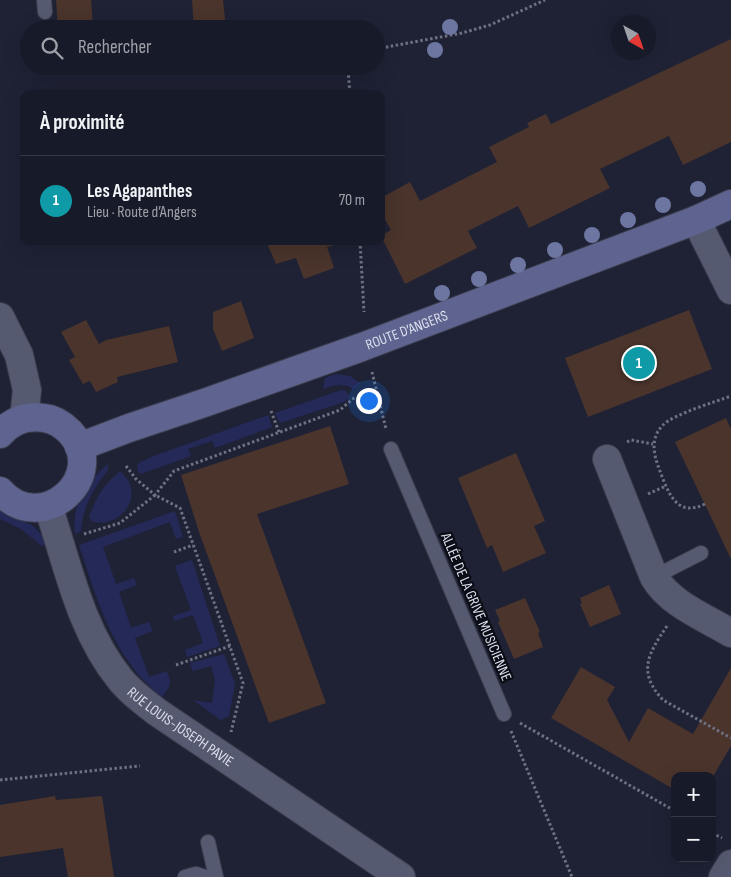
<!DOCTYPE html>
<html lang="fr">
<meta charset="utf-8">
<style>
:root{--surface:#171a28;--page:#242734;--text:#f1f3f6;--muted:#9ea1a8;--line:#363845;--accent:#f3a081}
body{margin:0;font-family:"Sofia Sans Condensed",sans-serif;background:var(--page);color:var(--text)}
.controls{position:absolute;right:15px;bottom:15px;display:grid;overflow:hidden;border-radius:10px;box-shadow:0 5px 20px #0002}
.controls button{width:45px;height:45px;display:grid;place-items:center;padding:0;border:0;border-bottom:1px solid var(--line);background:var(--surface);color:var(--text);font:25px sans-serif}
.compass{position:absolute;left:611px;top:15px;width:45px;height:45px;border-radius:50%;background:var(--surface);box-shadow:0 5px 20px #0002;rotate:140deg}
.you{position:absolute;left:368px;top:400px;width:18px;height:18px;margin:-12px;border:4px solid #fff;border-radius:50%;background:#1a73e8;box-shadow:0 0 0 8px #1a73e833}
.badge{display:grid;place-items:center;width:32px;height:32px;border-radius:50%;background:var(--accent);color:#fff;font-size:16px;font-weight:700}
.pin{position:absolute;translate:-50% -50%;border:2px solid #fff;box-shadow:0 1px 5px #0006}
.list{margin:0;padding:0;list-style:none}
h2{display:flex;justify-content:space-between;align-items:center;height:65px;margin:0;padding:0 20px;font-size:21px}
h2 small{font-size:16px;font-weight:400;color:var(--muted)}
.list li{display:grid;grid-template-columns:32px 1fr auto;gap:15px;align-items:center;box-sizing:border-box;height:90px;padding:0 20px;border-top:1px solid var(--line)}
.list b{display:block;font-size:19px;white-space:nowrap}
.list p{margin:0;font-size:16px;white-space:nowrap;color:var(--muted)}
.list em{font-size:16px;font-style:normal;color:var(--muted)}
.icon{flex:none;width:28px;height:28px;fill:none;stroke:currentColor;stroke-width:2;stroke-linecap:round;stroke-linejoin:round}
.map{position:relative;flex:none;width:731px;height:877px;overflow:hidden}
.search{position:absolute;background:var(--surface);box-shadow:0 5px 20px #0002;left:20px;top:20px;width:365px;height:55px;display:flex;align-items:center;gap:12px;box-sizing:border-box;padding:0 18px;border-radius:28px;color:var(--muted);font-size:19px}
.panel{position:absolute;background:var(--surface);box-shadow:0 5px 20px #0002;left:20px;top:90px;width:365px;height:155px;border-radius:10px}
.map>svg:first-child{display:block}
.green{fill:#242958}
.building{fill:#4a342c}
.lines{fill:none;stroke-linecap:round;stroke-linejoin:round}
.lane-casing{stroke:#3c3e4e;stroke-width:16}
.street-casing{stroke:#3c3e4e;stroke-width:30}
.secondary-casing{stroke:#3c3e4e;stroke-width:30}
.path{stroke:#6e7182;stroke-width:3;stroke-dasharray:2.5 2.5;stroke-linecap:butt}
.lane{stroke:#565a70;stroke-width:14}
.street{stroke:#565a70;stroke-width:28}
.secondary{stroke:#5e648f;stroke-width:28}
.tree{fill:#6d76a1}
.labels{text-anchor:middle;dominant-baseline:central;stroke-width:4.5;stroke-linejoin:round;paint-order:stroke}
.street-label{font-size:15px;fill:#dcdfec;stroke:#0b0d15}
</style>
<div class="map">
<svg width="731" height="877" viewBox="0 0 731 877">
<rect width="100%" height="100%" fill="#1f2235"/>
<g class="green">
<path d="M336 374 350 376 360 383 353 389C343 382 333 386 323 389L325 378Z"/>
<polygon points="341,390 346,391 350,397 344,402 280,423 275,413"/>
<polygon points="268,415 272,427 215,448 212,441 188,449 191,456 141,474 138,472 137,464 151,457"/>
<path d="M108 464V470C93 489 83 506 81 531L75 534C71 505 86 482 108 464Z"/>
<path d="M120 471C149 496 117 531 91 521L89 517C96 497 104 484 120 471Z"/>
<polygon points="0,509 33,526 49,543 42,546 21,529 0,519"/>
<path d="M175 511 183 537 176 539 170 522 103 547 116 584 134 578 137 585 119 592 131 628 149 622 153 631 135 638 149 677 167 671C172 685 171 685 162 697 114 660 97 600 79 545Z"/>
<polygon points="192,560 220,646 187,657 185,650 203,643 193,615 174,621 173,616 191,610 175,566"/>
<polygon points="224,654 235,684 229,716 221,720 193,700 212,703 215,680 211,666 193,671 190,663"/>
</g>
<g class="building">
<polygon points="56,0 91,0 93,27 58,29"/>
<polygon points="192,0 223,0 226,29 194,29"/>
<polygon points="731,39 731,142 683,165 669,136 600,169 610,188 529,228 518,206 468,231 477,248 405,284 381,236 391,230 381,212 381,198 410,182 420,201 497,162 489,147 529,127 527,123 546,114 551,124"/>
<polygon points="266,241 333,241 334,245 327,247 334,268 304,279 296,258 276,264"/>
<polygon points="241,301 254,338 222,351 213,329 213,312"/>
<polygon points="689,310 712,369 588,417 565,358"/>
<polygon points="86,320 99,344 106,340 169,326 178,362 117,377 118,382 96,392 90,381 83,384 69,360 75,357 61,332"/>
<polygon points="726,418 731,429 731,559 675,442"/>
<polygon points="330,426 349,484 257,514 326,703 269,723 200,535 181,475"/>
<polygon points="516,453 545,521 534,526 546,553 503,572 492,545 487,548 458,478"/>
<polygon points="609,585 621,614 590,627 580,604 582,603 580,598"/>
<polygon points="525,598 540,632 538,633 543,647 514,659 498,622 500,621 495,610"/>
<polygon points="581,667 615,687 607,700 629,742 648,708 693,734 731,668 731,746 712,778 712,776 675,776 675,790 551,718"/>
<polygon points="55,796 56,800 102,796 114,877 68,877 63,848 0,857 0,805"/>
</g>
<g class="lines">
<g class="lane-casing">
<g id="lane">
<polyline points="44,0 45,12"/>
<polyline points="391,449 504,714"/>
<polyline points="654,577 701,553"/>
<polyline points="208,842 216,877"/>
<polyline points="185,877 196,874 205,877"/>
</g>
</g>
<g class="street-casing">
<g id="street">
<polyline points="696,220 731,290"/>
<polyline points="0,317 19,355 27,390 24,418"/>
<path d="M607 459 654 577C670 604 704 617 731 633"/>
<path id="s1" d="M48 506C68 565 80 630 120 679 130 692 144 702 157 712L401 877"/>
<polyline points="723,877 731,864"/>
</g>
</g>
<g class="secondary-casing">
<g id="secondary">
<path d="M0 434C11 421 27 415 44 418 54 419 63 425 70 432 110 476 42 538 0 491"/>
<path id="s2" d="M79 447 129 428 204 403 362 347 696 220 731 204"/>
</g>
</g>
<g class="path">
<polyline points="376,49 462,33 490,25 545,0"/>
<polyline points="350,66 348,69 350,94"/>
<polyline points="360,241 364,312"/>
<polyline points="372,372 386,429"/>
<polyline points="271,411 279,432"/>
<polyline points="627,442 631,440 653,444"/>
<polyline points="126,466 136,479 155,495 174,471 340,410 355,397"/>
<polyline points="648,494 666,486"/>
<path d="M705 504C680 516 671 499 663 479 656 461 647 441 663 425 674 414 715 402 731 396"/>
<polyline points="84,534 120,523 155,495 180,508 243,683 231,732"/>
<polyline points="174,552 193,545"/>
<path d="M667 626C648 654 637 672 663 700L731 738"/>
<polyline points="176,665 230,646"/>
<polyline points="520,723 675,811"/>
<polyline points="511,731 572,877"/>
<polyline points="0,780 140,766"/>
<polyline points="712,833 722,838"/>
</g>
<use href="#lane" class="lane"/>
<use href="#street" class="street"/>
<use href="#secondary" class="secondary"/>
</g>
<g class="tree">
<circle cx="450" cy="27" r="8"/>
<circle cx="435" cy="50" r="8"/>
<circle cx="698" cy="189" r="8"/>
<circle cx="663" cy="205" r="8"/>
<circle cx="628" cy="220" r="8"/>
<circle cx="592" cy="235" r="8"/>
<circle cx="555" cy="250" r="8"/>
<circle cx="518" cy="265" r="8"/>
<circle cx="479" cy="279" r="8"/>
<circle cx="442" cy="293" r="8"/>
</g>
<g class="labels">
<g class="street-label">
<text stroke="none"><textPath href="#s2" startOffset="348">ROUTE D’ANGERS</textPath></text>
<text transform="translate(476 607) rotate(67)">ALLÉE DE LA GRIVE MUSICIENNE</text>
<text stroke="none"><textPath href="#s1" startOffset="266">RUE LOUIS-JOSEPH PAVIE</textPath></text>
</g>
</g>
</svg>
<div class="controls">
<button>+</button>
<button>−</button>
</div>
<svg class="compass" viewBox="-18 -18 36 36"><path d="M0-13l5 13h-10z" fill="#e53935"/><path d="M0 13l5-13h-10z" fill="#9ea1a8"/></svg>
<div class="you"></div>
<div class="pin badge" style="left:639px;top:363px;background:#0f9aa8">1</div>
<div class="search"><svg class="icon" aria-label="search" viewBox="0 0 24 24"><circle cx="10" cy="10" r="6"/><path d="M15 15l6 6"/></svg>Rechercher</div>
<section class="panel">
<h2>À proximité<small></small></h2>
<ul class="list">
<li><span class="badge" style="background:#0f9aa8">1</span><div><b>Les Agapanthes</b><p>Lieu · Route d’Angers</p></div><em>70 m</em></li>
</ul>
</section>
</div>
